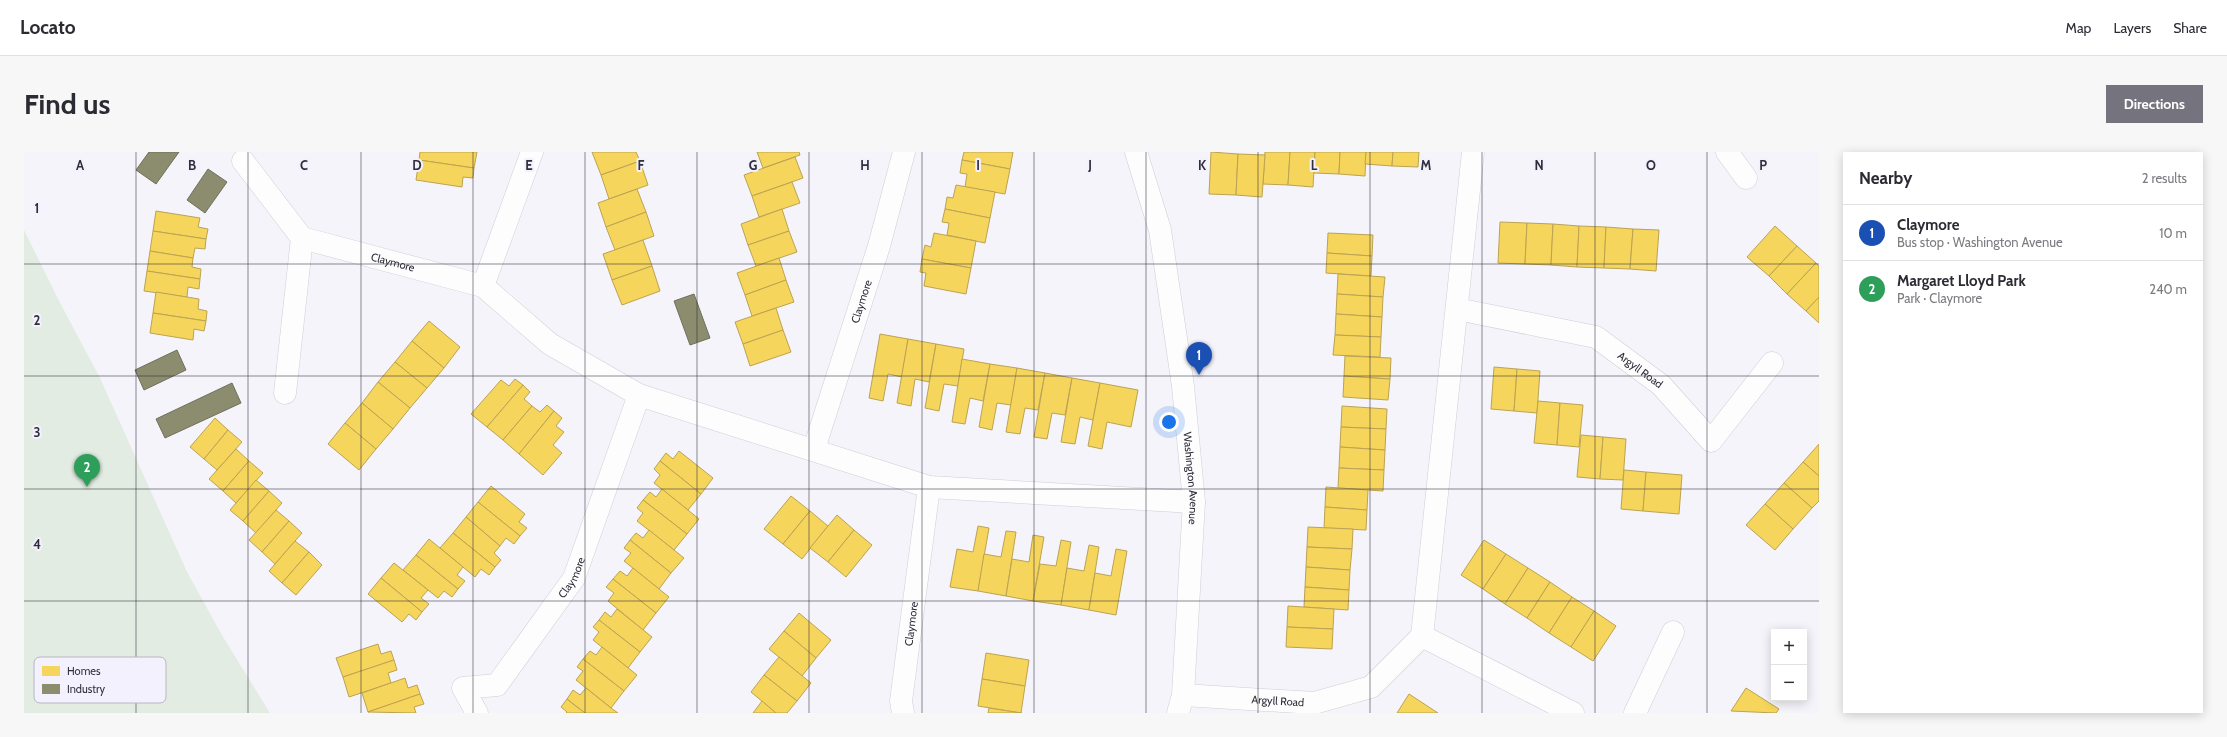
<!DOCTYPE html>
<meta charset="utf-8">
<style>
:root{--surface:#fff;--page:#f7f7f7;--text:#2b2b33;--muted:#7c7c81;--line:#e1e1e2;--accent:#75737d}
body{margin:0;font-family:Cabin,sans-serif;background:var(--page);color:var(--text)}
.controls{position:absolute;right:12px;bottom:12px;display:grid;overflow:hidden;border-radius:0px;box-shadow:0 2px 10px #0003}
.controls button{width:36px;height:36px;display:grid;place-items:center;padding:0;border:0;border-bottom:1px solid var(--line);background:var(--surface);color:var(--text);font:20px sans-serif}
.you{position:absolute;left:1145px;top:270px;width:14px;height:14px;margin:-10px;border:3px solid #fff;border-radius:50%;background:#1a73e8;box-shadow:0 0 0 6px #1a73e833}
.badge{display:grid;place-items:center;width:26px;height:26px;border-radius:50%;background:var(--accent);color:#fff;font-size:13px;font-weight:700}
.pin{position:absolute;translate:-50% -33px;filter:drop-shadow(0 1px 2px #0008)}
.pin::after{content:'';position:absolute;top:21px;width:14px;height:12px;background:inherit;clip-path:polygon(0 0,100% 0,50% 100%)}
.list{margin:0;padding:0;list-style:none}
h2{display:flex;justify-content:space-between;align-items:center;height:52px;margin:0;padding:0 16px;font-size:17px}
h2 small{font-size:13px;font-weight:400;color:var(--muted)}
.list li{display:grid;grid-template-columns:26px 1fr auto;gap:12px;align-items:center;box-sizing:border-box;height:56px;padding:0 16px;border-top:1px solid var(--line)}
.list b{display:block;font-size:15px;white-space:nowrap}
.list p{margin:0;font-size:13px;white-space:nowrap;color:var(--muted)}
.list em{font-size:13px;font-style:normal;color:var(--muted)}
.map{position:relative;flex:none;width:1795px;height:561px;overflow:hidden;border-radius:0px}
header{display:flex;align-items:center;gap:24px;box-sizing:border-box;height:56px;padding:0 20px;background:var(--surface);border-bottom:1px solid var(--line)}
header strong{font-size:19px}
nav{display:flex;gap:22px;margin-inline-start:auto;font-size:14px}
.intro{display:flex;align-items:center;justify-content:space-between;box-sizing:border-box;height:96px;padding:0 24px}
h1{margin:0;font-size:28px}
.button{padding:10px 18px;border-radius:0px;background:var(--accent);color:#fff;font-size:14px;font-weight:700}
main{display:flex;gap:24px;padding:0 24px}
aside{flex:1;background:var(--surface);border-radius:0px;box-shadow:0 2px 10px #0003}
.map>svg:first-child{display:block}
.green{fill:#e2ece2}
.homes{fill:#f6d55c;stroke:#bba352}
.industry{fill:#8c8c6e;stroke:#70705e}
.lines{fill:none;stroke-linecap:round;stroke-linejoin:round}
.minor-casing{stroke:#cfced7;stroke-width:23}
.minor{stroke:#fdfdfe;stroke-width:22}
.grid{fill:none;stroke:#302e3a;stroke-width:1;stroke-opacity:0.55}
.labels{text-anchor:middle;dominant-baseline:central;stroke-width:4;stroke-linejoin:round;paint-order:stroke}
.street-label{font-size:11px;fill:#302e3a;stroke:#f2f1fd}
.key{fill:#f2f1fd;stroke:#b8b6c2;stroke-width:1}
.key-label{font-size:11px;fill:#302e3a}
.grid-label{font-size:13px;text-anchor:middle;font-weight:bold;fill:#302e3a;stroke:#f2f1fd;stroke-width:4;stroke-linejoin:round;paint-order:stroke}
</style>
<header>
<strong>Locato</strong>
<nav><a>Map</a><a>Layers</a><a>Share</a></nav>
</header>
<div class="intro"><h1>Find us</h1><a class="button">Directions</a></div>
<main>
<div class="map">
<svg width="1795" height="561" viewBox="0 0 1795 561">
<rect width="100%" height="100%" fill="#f4f4fa"/>
<polygon class="green" points="0,78 34,147 76,226 163,420 199,485 246,561 0,561"/>
<g class="homes">
<polygon points="396,0 453,0 450,16 395,8"/>
<polygon points="568,0 612,0 616,9 577,23"/>
<polygon points="733,0 775,0 776,3 739,16"/>
<polygon points="940,0 989,0 986,17 938,8"/>
<polygon points="1187,0 1214,2 1212,43 1185,42"/>
<polygon points="1241,0 1266,0 1264,33 1239,32"/>
<polygon points="1266,0 1291,0 1289,35 1264,33"/>
<polygon points="1291,0 1316,0 1315,22 1290,21"/>
<polygon points="1316,0 1342,0 1341,24 1315,22"/>
<polygon points="1342,0 1369,0 1368,14 1341,12"/>
<polygon points="1369,0 1395,0 1394,15 1368,14"/>
<polygon points="1214,2 1241,3 1238,45 1212,43"/>
<polygon points="771,5 779,26 728,44 720,23"/>
<polygon points="395,8 450,16 449,26 439,25 438,35 392,28"/>
<polygon points="938,8 986,17 981,42 941,35 943,22 936,21"/>
<polygon points="616,9 624,33 585,47 577,23"/>
<polygon points="768,30 776,51 735,65 728,44"/>
<polygon points="932,33 971,40 966,66 921,57 923,45 929,46"/>
<polygon points="613,37 622,60 582,75 574,51"/>
<polygon points="758,57 765,79 724,93 717,72"/>
<polygon points="921,57 966,66 961,91 923,83 925,71 918,70"/>
<polygon points="132,59 176,66 174,75 184,77 182,87 129,79"/>
<polygon points="622,60 630,84 591,98 582,75"/>
<polygon points="1476,70 1503,71 1501,112 1474,111"/>
<polygon points="1503,71 1529,72 1527,113 1501,112"/>
<polygon points="1529,72 1555,74 1553,115 1527,113"/>
<polygon points="1555,74 1582,75 1580,116 1553,115"/>
<polygon points="1751,74 1773,94 1745,124 1723,105"/>
<polygon points="1582,75 1609,77 1606,117 1580,116"/>
<polygon points="1609,77 1635,78 1632,119 1606,117"/>
<polygon points="129,79 182,87 181,97 171,96 169,106 126,99"/>
<polygon points="765,79 773,100 732,114 724,93"/>
<polygon points="910,81 952,89 947,116 898,107 901,93 907,95"/>
<polygon points="1304,81 1349,83 1348,104 1303,101"/>
<polygon points="619,88 628,114 588,128 579,102"/>
<polygon points="1773,94 1792,111 1763,142 1745,124"/>
<polygon points="126,99 169,106 168,115 177,117 176,127 123,119"/>
<polygon points="1303,101 1348,104 1347,124 1302,121"/>
<polygon points="755,106 762,128 721,143 713,121"/>
<polygon points="898,107 947,116 942,142 900,134 902,121 896,120"/>
<polygon points="1792,111 1795,114 1795,145 1782,159 1763,142"/>
<polygon points="628,114 636,139 598,153 588,128"/>
<polygon points="123,119 176,127 175,137 164,135 163,145 120,139"/>
<polygon points="1314,122 1361,125 1359,145 1313,142"/>
<polygon points="762,128 770,150 728,164 721,143"/>
<polygon points="132,140 175,147 174,157 183,159 182,169 129,161"/>
<polygon points="1313,142 1359,145 1358,165 1312,162"/>
<polygon points="1795,145 1795,171 1782,159"/>
<polygon points="752,156 759,178 719,192 711,170"/>
<polygon points="129,161 182,169 180,179 170,177 169,188 126,181"/>
<polygon points="1312,162 1358,165 1357,185 1311,183"/>
<polygon points="405,169 436,195 420,216 388,189"/>
<polygon points="759,178 767,200 726,214 719,192"/>
<polygon points="856,182 884,187 878,225 864,222 859,249 845,246"/>
<polygon points="1311,183 1357,185 1356,205 1309,203"/>
<polygon points="884,187 912,192 905,230 891,227 887,254 873,251"/>
<polygon points="388,189 420,216 403,236 371,210"/>
<polygon points="912,192 940,197 934,234 920,232 915,259 901,256"/>
<polygon points="1321,204 1367,206 1366,227 1320,224"/>
<polygon points="938,207 966,212 959,249 946,246 941,272 928,270"/>
<polygon points="371,210 403,236 386,256 354,230"/>
<polygon points="966,212 993,216 987,253 973,251 968,278 955,275"/>
<polygon points="1470,215 1493,217 1490,259 1467,257"/>
<polygon points="993,216 1021,221 1014,258 1001,256 996,282 982,280"/>
<polygon points="1493,217 1516,219 1513,261 1490,259"/>
<polygon points="1021,221 1048,226 1041,263 1028,261 1023,287 1010,285"/>
<polygon points="1320,224 1366,227 1364,248 1319,245"/>
<polygon points="1048,226 1076,231 1069,268 1056,265 1051,292 1037,290"/>
<polygon points="491,227 499,233 463,275 447,262 477,228 485,234"/>
<polygon points="354,230 386,256 369,277 338,251"/>
<polygon points="1076,231 1114,238 1107,275 1083,270 1078,297 1064,294"/>
<polygon points="499,233 506,240 500,247 508,254 479,288 463,275"/>
<polygon points="1514,249 1536,251 1533,293 1510,291"/>
<polygon points="338,251 369,277 352,297 321,271"/>
<polygon points="1536,251 1559,253 1555,295 1533,293"/>
<polygon points="523,253 530,259 495,302 479,288 508,254 516,260"/>
<polygon points="1318,254 1363,257 1362,277 1317,275"/>
<polygon points="530,259 538,266 532,274 540,280 529,293 538,301 519,323 495,302"/>
<polygon points="191,266 204,278 180,307 166,295"/>
<polygon points="321,271 352,297 335,318 304,292"/>
<polygon points="1317,275 1362,277 1361,298 1316,295"/>
<polygon points="204,278 218,290 193,318 180,307"/>
<polygon points="1557,283 1579,285 1576,327 1553,325"/>
<polygon points="1579,285 1602,287 1599,328 1576,327"/>
<polygon points="1795,292 1795,324 1779,310"/>
<polygon points="1316,295 1361,298 1360,318 1315,316"/>
<polygon points="212,297 225,309 199,339 185,327"/>
<polygon points="655,299 689,326 677,342 636,309 642,301 649,307"/>
<polygon points="225,309 239,321 212,351 199,339"/>
<polygon points="636,309 677,342 664,358 630,331 636,323 630,317"/>
<polygon points="1779,310 1795,324 1795,349 1788,356 1760,331"/>
<polygon points="1315,316 1360,318 1359,339 1314,336"/>
<polygon points="1600,318 1622,320 1619,359 1597,357"/>
<polygon points="1622,320 1658,323 1655,362 1619,359"/>
<polygon points="232,328 245,339 219,369 206,358"/>
<polygon points="1760,331 1788,356 1769,377 1741,352"/>
<polygon points="467,334 501,362 495,370 503,376 496,384 454,350"/>
<polygon points="1302,335 1344,338 1343,358 1301,355"/>
<polygon points="638,337 675,367 663,382 619,348 626,340 632,345"/>
<polygon points="245,339 258,351 232,381 219,369"/>
<polygon points="767,344 786,359 759,392 740,377"/>
<polygon points="619,348 663,382 650,398 613,369 619,361 613,356"/>
<polygon points="454,350 496,384 490,392 482,386 476,394 442,365"/>
<polygon points="1741,352 1769,377 1751,398 1722,373"/>
<polygon points="1301,355 1343,358 1342,378 1300,376"/>
<polygon points="252,358 265,369 238,400 225,388"/>
<polygon points="786,359 804,374 778,407 759,392"/>
<polygon points="813,363 830,378 804,410 786,396"/>
<polygon points="442,365 476,394 470,401 477,408 471,415 429,381"/>
<polygon points="265,369 278,381 251,412 238,400"/>
<polygon points="954,374 965,376 954,439 926,435 933,397 949,400"/>
<polygon points="1284,375 1329,377 1328,397 1283,395"/>
<polygon points="625,378 660,406 647,421 606,388 612,381 619,386"/>
<polygon points="830,378 848,393 822,425 804,410"/>
<polygon points="982,379 992,380 982,444 954,439 960,402 977,405"/>
<polygon points="429,381 471,415 465,423 457,417 451,425 416,396"/>
<polygon points="1009,383 1020,385 1009,449 982,444 988,407 1005,410"/>
<polygon points="405,387 439,415 433,423 441,429 434,437 392,403"/>
<polygon points="606,388 647,421 635,437 600,409 607,401 600,396"/>
<polygon points="1037,388 1047,390 1037,453 1009,449 1016,412 1032,414"/>
<polygon points="1460,388 1482,402 1459,437 1437,423"/>
<polygon points="271,389 285,400 258,431 245,419"/>
<polygon points="1065,393 1075,395 1065,458 1037,453 1043,416 1060,419"/>
<polygon points="1283,395 1328,397 1326,418 1282,415"/>
<polygon points="1092,397 1103,399 1092,463 1065,458 1071,421 1087,424"/>
<polygon points="285,400 298,413 272,443 258,431"/>
<polygon points="1482,402 1504,416 1481,452 1459,437"/>
<polygon points="392,403 434,437 428,445 420,439 414,446 379,418"/>
<polygon points="370,411 404,438 397,446 405,452 398,460 357,426"/>
<polygon points="1282,415 1326,418 1325,438 1281,435"/>
<polygon points="609,416 645,445 632,461 589,427 596,419 603,424"/>
<polygon points="1504,416 1526,430 1503,466 1481,452"/>
<polygon points="357,426 398,460 392,468 385,462 378,470 344,442"/>
<polygon points="589,427 632,461 619,478 584,449 590,441 582,435"/>
<polygon points="1526,430 1548,445 1525,481 1503,466"/>
<polygon points="1281,435 1325,438 1324,458 1280,455"/>
<polygon points="1548,445 1570,459 1547,495 1525,481"/>
<polygon points="1264,454 1310,457 1309,477 1263,475"/>
<polygon points="593,457 628,485 616,500 575,468 581,460 587,465"/>
<polygon points="1570,459 1592,474 1569,509 1547,495"/>
<polygon points="775,461 807,488 792,506 760,479"/>
<polygon points="575,468 616,500 604,516 569,488 575,480 569,475"/>
<polygon points="1263,475 1309,477 1308,497 1262,495"/>
<polygon points="760,479 792,506 778,524 745,497"/>
<polygon points="354,492 357,502 367,499 370,508 319,525 312,506"/>
<polygon points="578,495 613,523 600,539 559,507 566,499 572,503"/>
<polygon points="962,501 1005,508 1001,534 958,527"/>
<polygon points="755,505 787,531 773,549 740,523"/>
<polygon points="559,507 600,539 587,556 552,528 559,519 553,515"/>
<polygon points="370,508 373,518 364,521 367,531 325,545 319,525"/>
<polygon points="740,523 773,549 763,561 752,561 727,540"/>
<polygon points="381,526 384,536 393,533 396,542 344,560 338,541"/>
<polygon points="958,527 1001,534 997,561 954,554"/>
<polygon points="562,536 587,556 594,561 561,561 543,547 549,538 556,543"/>
<polygon points="1722,536 1755,557 1752,561 1707,559"/>
<polygon points="396,542 400,552 390,555 392,561 344,560"/>
<polygon points="1385,542 1414,561 1373,561"/>
<polygon points="543,547 549,552 561,561 542,561 543,560 537,555"/>
<polygon points="738,549 752,561 729,561"/>
<polygon points="965,556 997,561 998,561 964,561"/>
</g>
<g class="industry">
<polygon points="125,0 155,0 132,32 112,18"/>
<polygon points="184,17 203,30 181,61 163,48"/>
<polygon points="670,142 686,186 666,193 650,149"/>
<polygon points="153,198 162,218 120,238 111,218"/>
<polygon points="208,231 217,251 141,286 132,267"/>
</g>
<g class="lines">
<g class="minor-casing">
<g id="minor">
<path id="s1" d="M1112 0 1136 78 1159 234 1170 350 1159 543 1154 561"/>
<polyline points="1703,0 1722,26"/>
<polyline points="219,9 278,86 261,241"/>
<path id="s2" d="M278 86 459 134 526 192 615 243 905 335 1170 350"/>
<polyline points="459,134 508,0"/>
<path id="s3" d="M1433 157 1572 185 1637 233 1687 289 1748 211"/>
<path id="s4" d="M790 297 855 94 880 0"/>
<polyline points="1398,484 1549,561"/>
<path id="s5" d="M1159 543 1290 551 1347 535 1398 484 1449 0"/>
<path id="s6" d="M453 561 439 536 473 533 550 426 615 243"/>
<path id="s7" d="M879 561 877 549 905 335"/>
<polyline points="1611,561 1649,480"/>
</g>
</g>
<use href="#minor" class="minor"/>
</g>
<path class="grid" d="M112 0V561M224 0V561M337 0V561M449 0V561M561 0V561M673 0V561M785 0V561M898 0V561M1010 0V561M1122 0V561M1234 0V561M1346 0V561M1458 0V561M1571 0V561M1683 0V561M0 112H1795M0 224H1795M0 337H1795M0 449H1795"/>
<g class="labels">
<g class="street-label">
<text stroke="none"><textPath href="#s2" startOffset="94">Claymore</textPath></text>
<text stroke="none"><textPath href="#s4" startOffset="155">Claymore</textPath></text>
<text stroke="none"><textPath href="#s3" startOffset="197">Argyll Road</textPath></text>
<text stroke="none"><textPath href="#s1" startOffset="332">Washington Avenue</textPath></text>
<text stroke="none"><textPath href="#s6" startOffset="194">Claymore</textPath></text>
<text stroke="none"><textPath href="#s7" startOffset="90">Claymore</textPath></text>
<text stroke="none"><textPath href="#s5" startOffset="95">Argyll Road</textPath></text>
</g>
</g>
<rect x="10" y="505" width="132" height="46" rx="6" class="key"/>
<rect x="18" y="514" width="18" height="10" fill="#f6d55c"/>
<rect x="18" y="532" width="18" height="10" fill="#8c8c6e"/>
<g class="key-label">
<text x="43" y="523">Homes</text>
<text x="43" y="541">Industry</text>
</g>
<g class="grid-label">
<text x="56" y="18">A</text>
<text x="168" y="18">B</text>
<text x="280" y="18">C</text>
<text x="393" y="18">D</text>
<text x="505" y="18">E</text>
<text x="617" y="18">F</text>
<text x="729" y="18">G</text>
<text x="841" y="18">H</text>
<text x="954" y="18">I</text>
<text x="1066" y="18">J</text>
<text x="1178" y="18">K</text>
<text x="1290" y="18">L</text>
<text x="1402" y="18">M</text>
<text x="1515" y="18">N</text>
<text x="1627" y="18">O</text>
<text x="1739" y="18">P</text>
<text x="13" y="61">1</text>
<text x="13" y="173">2</text>
<text x="13" y="285">3</text>
<text x="13" y="397">4</text>
</g>
</svg>
<div class="controls">
<button>+</button>
<button>−</button>
</div>
<div class="you"></div>
<div class="pin badge" style="left:1175px;top:223px;background:#1a4fb4">1</div>
<div class="pin badge" style="left:63px;top:335px;background:#2e9e5b">2</div>
</div>
<aside>
<h2>Nearby<small>2 results</small></h2>
<ul class="list">
<li><span class="badge" style="background:#1a4fb4">1</span><div><b>Claymore</b><p>Bus stop · Washington Avenue</p></div><em>10 m</em></li>
<li><span class="badge" style="background:#2e9e5b">2</span><div><b>Margaret Lloyd Park</b><p>Park · Claymore</p></div><em>240 m</em></li>
</ul>
</aside>
</main>
